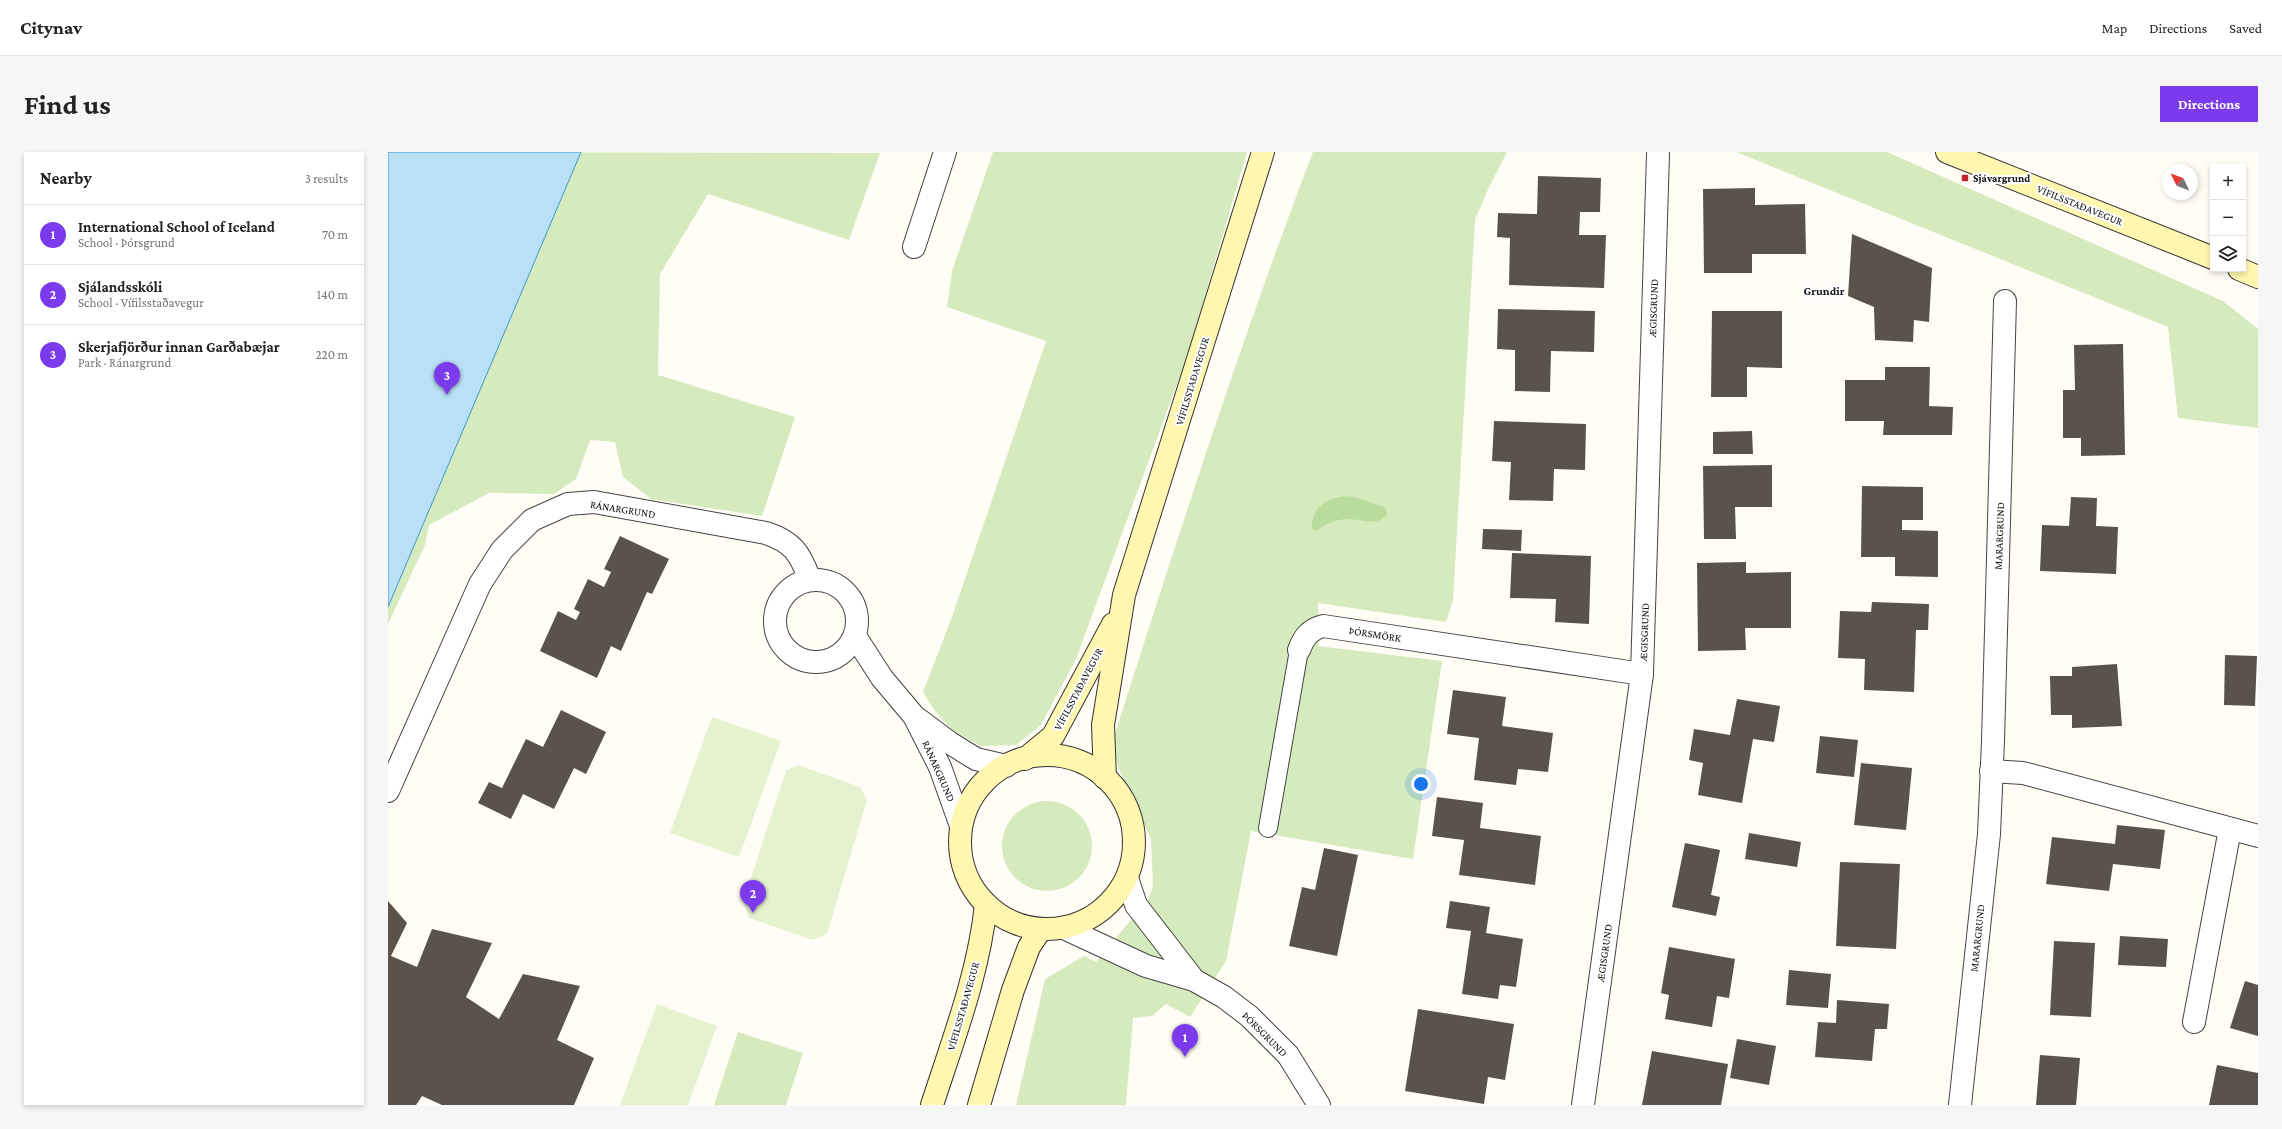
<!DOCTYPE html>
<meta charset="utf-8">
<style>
:root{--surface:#fff;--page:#f6f6f6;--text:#222;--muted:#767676;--line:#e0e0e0;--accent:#7c3aed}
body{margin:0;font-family:"Crimson Pro",serif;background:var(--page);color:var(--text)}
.controls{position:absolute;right:12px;top:12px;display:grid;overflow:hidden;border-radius:0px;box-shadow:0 2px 6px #0003}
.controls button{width:36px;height:36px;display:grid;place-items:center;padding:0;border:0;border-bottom:1px solid var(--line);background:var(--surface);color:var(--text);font:20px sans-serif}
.compass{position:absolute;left:1774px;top:12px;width:36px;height:36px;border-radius:50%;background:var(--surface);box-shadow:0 2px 6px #0003;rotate:313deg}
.you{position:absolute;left:1033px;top:632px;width:14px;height:14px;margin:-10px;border:3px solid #fff;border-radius:50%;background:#1a73e8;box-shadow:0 0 0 6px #1a73e833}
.badge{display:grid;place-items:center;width:26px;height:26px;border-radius:50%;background:var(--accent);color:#fff;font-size:13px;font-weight:700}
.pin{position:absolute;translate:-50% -33px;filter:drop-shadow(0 1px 2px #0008)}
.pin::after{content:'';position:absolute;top:21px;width:14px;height:12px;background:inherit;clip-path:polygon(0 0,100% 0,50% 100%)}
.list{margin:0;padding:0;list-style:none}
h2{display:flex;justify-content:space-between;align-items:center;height:52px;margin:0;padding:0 16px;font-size:17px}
h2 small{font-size:13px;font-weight:400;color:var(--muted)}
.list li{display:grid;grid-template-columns:26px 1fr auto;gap:12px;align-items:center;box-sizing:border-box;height:60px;padding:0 16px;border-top:1px solid var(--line)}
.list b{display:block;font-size:15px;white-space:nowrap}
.list p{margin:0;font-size:13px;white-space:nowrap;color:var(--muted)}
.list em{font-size:13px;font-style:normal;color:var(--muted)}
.icon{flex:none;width:22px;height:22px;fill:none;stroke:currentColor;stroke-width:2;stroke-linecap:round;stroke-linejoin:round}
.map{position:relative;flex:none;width:1870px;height:953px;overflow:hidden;border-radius:0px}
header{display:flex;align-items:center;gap:24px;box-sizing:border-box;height:56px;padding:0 20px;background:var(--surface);border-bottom:1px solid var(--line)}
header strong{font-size:19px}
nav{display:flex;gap:22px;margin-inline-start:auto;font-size:14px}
.intro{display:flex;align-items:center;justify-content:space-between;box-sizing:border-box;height:96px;padding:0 24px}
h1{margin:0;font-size:28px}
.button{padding:10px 18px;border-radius:0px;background:var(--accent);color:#fff;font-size:14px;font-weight:700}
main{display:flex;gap:24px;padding:0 24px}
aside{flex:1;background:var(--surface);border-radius:0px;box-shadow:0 2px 6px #0003}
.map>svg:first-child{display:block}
.green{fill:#d5ebbd}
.forest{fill:#b9dc9c}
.pitch{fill:#e6f2cf}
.water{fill:#b9e0f7;stroke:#3f96cf}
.building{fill:#5a524d}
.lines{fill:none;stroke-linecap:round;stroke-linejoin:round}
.lane-casing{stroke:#444;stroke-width:20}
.street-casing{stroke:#444;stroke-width:24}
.secondary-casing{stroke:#333;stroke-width:24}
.lane{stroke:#fff;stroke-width:18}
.street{stroke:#fff;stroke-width:22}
.secondary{stroke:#fff6b0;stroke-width:22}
.poi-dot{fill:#c4262e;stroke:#fff;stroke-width:1.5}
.labels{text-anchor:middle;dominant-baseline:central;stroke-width:4;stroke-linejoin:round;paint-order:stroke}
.poi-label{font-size:11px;font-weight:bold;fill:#111;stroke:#fff;text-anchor:start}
.street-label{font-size:11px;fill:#111;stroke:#fff}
.neighbourhood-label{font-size:12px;font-weight:bold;fill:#111;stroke:#fff}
</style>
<header>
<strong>Citynav</strong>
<nav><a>Map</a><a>Directions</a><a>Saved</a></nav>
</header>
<div class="intro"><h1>Find us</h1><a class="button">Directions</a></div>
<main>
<aside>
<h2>Nearby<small>3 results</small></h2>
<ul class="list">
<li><span class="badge">1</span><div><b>International School of Iceland</b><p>School · Þórsgrund</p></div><em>70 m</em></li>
<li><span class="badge">2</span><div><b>Sjálandsskóli</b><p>School · Vífilsstaðavegur</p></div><em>140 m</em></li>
<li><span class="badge">3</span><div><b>Skerjafjörður innan Garðabæjar</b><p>Park · Ránargrund</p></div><em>220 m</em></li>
</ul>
</aside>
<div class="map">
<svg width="1870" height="953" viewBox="0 0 1870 953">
<rect width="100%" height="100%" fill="#fffdf5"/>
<g class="green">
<polygon points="0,0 492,1 461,88 320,42 272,122 270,223 407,265 374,364 263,347 235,325 227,290 202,288 188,327 166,342 101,341 41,373 37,393 0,472"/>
<polygon points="605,0 859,0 800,202 688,507 653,573 628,593 593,594 564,578 546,558 535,540 564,465 658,189 559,155 564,119"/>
<path d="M925 0H1119L1101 35 1087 68 1065 448 1058 470 930 451V494L1054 509 1025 707 863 679 838 809 802 865 778 852 764 864 745 866 738 953H628L657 827 696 804 708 810 761 746 765 733 763 687 730 615 725 588C788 391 851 193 925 0Z"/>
<polygon points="1348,0 1499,0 1835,149 1870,177 1870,276 1790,266 1780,175"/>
<circle cx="659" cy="694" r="45"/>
<polygon points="350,880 415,901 398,953 326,953"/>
</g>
<path class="forest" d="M960 344 976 348 998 356 999 363C988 375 975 367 960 367 948 367 937 372 928 379L924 376C924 353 940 346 960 344Z"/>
<g class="pitch">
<polygon points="324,565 393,589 351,705 282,681"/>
<polygon points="410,613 472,635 479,648 439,782 425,788 361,766 355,750 398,619"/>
<polygon points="269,852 329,874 300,953 232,953"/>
</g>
<polygon class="water" points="0,0 193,0 0,455"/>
<g class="building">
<polygon points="1150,24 1213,26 1212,60 1192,60 1191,83 1218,83 1216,136 1121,133 1122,86 1109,85 1110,61 1149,62"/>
<polygon points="1367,36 1367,53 1417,52 1418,102 1364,102 1364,121 1316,121 1315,37"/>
<polygon points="1464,82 1544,116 1541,170 1526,168 1525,190 1487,188 1486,155 1460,144"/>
<polygon points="1110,157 1207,159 1206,200 1163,199 1162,240 1127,239 1127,198 1109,197"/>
<polygon points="1324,159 1394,159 1394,216 1359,215 1359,245 1323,245"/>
<polygon points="1735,192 1737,303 1693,304 1693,286 1675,286 1675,238 1687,238 1686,193"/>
<polygon points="1497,215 1542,215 1541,254 1565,255 1564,283 1495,283 1496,269 1457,269 1457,228 1497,228"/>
<polygon points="1106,269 1198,272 1197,318 1166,317 1165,349 1121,348 1123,310 1104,309"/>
<polygon points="1364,279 1365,302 1325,302 1325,280"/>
<polygon points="1384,313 1384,355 1347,355 1348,387 1316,387 1315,314"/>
<polygon points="1474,334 1535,335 1535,368 1514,368 1514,378 1550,379 1550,425 1507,424 1507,405 1473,405"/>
<polygon points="1683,345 1709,346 1708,374 1730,375 1728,422 1652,419 1654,373 1681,374"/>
<polygon points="1095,377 1134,378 1133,399 1094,397"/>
<polygon points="232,384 281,407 264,442 259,440 233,499 223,494 209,526 152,499 170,459 188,468 192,460 186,457 200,427 216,435 223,420 216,417"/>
<polygon points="1124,401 1203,404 1201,472 1167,470 1168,447 1122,446"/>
<polygon points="1358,410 1358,421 1403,420 1403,476 1357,476 1358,498 1310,499 1309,411"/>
<polygon points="1484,450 1541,452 1540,478 1528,478 1526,540 1476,538 1477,507 1450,506 1452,459 1483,460"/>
<polygon points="1837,503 1869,504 1867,554 1836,553"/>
<polygon points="1729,512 1734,574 1684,576 1684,563 1663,563 1662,524 1684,524 1684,515"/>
<polygon points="1065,538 1118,545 1114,574 1165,581 1160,620 1130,617 1128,633 1086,628 1091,586 1059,582"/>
<polygon points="1349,547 1392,554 1386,590 1365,587 1354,651 1310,643 1315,611 1301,608 1306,577 1342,583"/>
<polygon points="173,558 218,580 198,622 186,616 166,657 135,642 123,667 90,651 101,630 114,636 138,587 155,595"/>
<polygon points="1432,584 1470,588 1466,625 1428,621"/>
<polygon points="1473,611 1524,616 1518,678 1466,673"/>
<polygon points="1049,645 1095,651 1092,676 1153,684 1147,733 1071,723 1076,688 1044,684"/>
<polygon points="1729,673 1777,678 1772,717 1725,712 1721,739 1658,732 1664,685 1727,692"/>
<polygon points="1361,681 1413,690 1409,715 1357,707"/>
<polygon points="1297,691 1332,698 1323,743 1332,745 1328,764 1284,755"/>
<polygon points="936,696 970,703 949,804 901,794 914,735 927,738"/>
<polygon points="1452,710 1512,712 1508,797 1448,794"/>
<polygon points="0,749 19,771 3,804 29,815 44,777 104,791 78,845 111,867 135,822 192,834 169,888 206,906 186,953 54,953 34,944 28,953 0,953"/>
<polygon points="1062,749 1102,755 1098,781 1135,787 1128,835 1112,833 1110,847 1074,842 1083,779 1058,776"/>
<polygon points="1732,784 1780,787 1778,815 1730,813"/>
<polygon points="1666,789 1707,791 1703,865 1662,863"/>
<polygon points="1281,795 1347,807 1341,846 1329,844 1324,875 1277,867 1281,843 1273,841"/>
<polygon points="1401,818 1443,822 1440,856 1398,853"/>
<polygon points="1857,829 1870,833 1870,884 1842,876"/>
<polygon points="1449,848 1501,852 1499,877 1487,877 1484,909 1427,905 1430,870 1448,871"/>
<polygon points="1030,857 1126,872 1117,928 1100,925 1096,952 1017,939"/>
<polygon points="1349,887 1388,894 1381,933 1342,926"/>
<polygon points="1264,899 1340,912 1333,953 1254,953"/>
<polygon points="1652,903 1692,906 1688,953 1648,953"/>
<polygon points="1829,913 1870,921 1870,953 1821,953"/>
</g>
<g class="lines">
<g class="lane-casing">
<polyline id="lane" points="880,676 911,498"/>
</g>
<g class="street-casing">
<g id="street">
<polyline points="526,95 557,0"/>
<circle cx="428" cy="469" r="41"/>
<polyline points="467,484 494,526 526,564 552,615 573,674"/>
<path d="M911 498C916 485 921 478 935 474L1254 522"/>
<polyline points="530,567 562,591 588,607 618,614"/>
<polyline points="1603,619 1635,621 1870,684"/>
<path d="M0 639 92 432 114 398 144 368 180 352 206 350 378 381C405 390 412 401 422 428"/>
<polyline points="739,726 748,753 806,828"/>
<polyline points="676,776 758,814 806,828 836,845 861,864 900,903 931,953"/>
<polyline points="1806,870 1842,677"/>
<polyline points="1195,953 1254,522 1270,2"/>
<polyline points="1572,953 1601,682 1605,589 1617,149"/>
</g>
</g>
<g class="secondary-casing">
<g id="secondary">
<polyline points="1559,0 1825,106"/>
<polyline points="1851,117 1870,125"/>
<circle cx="659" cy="690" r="87"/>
<polyline points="637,607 665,584 725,472"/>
<polyline points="717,626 715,573 736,443 875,0"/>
<path d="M544 953C565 888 591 821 598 752"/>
<polyline points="591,953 625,838 641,795 653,777"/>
</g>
</g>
<use href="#lane" class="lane"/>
<use href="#street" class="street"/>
<use href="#secondary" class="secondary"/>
</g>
<rect class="poi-dot" x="1573" y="22" width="8" height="8" rx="2"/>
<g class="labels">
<g class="poi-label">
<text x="1585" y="26">Sjávargrund</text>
</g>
<g class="street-label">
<text transform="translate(1692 53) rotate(22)">VÍFILSSTAÐAVEGUR</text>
<text transform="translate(1265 156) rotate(-88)">ÆGISGRUND</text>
<text transform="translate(804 229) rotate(-73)">VÍFILSSTAÐAVEGUR</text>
<text transform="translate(235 357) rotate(9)">RÁNARGRUND</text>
<text transform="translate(1611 384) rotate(-88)">MARARGRUND</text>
<text transform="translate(1256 480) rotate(-88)">ÆGISGRUND</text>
<text transform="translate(987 482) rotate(9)">ÞÓRSMÖRK</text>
<text transform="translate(690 537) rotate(-62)">VÍFILSSTAÐAVEGUR</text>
<text transform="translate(551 619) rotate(66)">RÁNARGRUND</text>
<text transform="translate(1589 786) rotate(-84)">MARARGRUND</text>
<text transform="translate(1216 801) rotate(-82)">ÆGISGRUND</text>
<text transform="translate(575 854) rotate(-74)">VÍFILSSTAÐAVEGUR</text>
<text transform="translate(877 882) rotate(45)">ÞÓRSGRUND</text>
</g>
<g class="neighbourhood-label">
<text x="1436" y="139">Grundir</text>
</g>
</g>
</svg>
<div class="controls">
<button>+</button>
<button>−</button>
<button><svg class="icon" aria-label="layers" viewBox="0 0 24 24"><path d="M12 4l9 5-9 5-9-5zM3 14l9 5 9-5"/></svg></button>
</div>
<svg class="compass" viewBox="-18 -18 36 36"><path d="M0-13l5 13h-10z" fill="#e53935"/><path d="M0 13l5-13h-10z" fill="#767676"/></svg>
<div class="you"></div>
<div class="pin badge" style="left:797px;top:905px">1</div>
<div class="pin badge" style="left:365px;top:761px">2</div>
<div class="pin badge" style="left:59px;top:243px">3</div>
</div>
</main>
